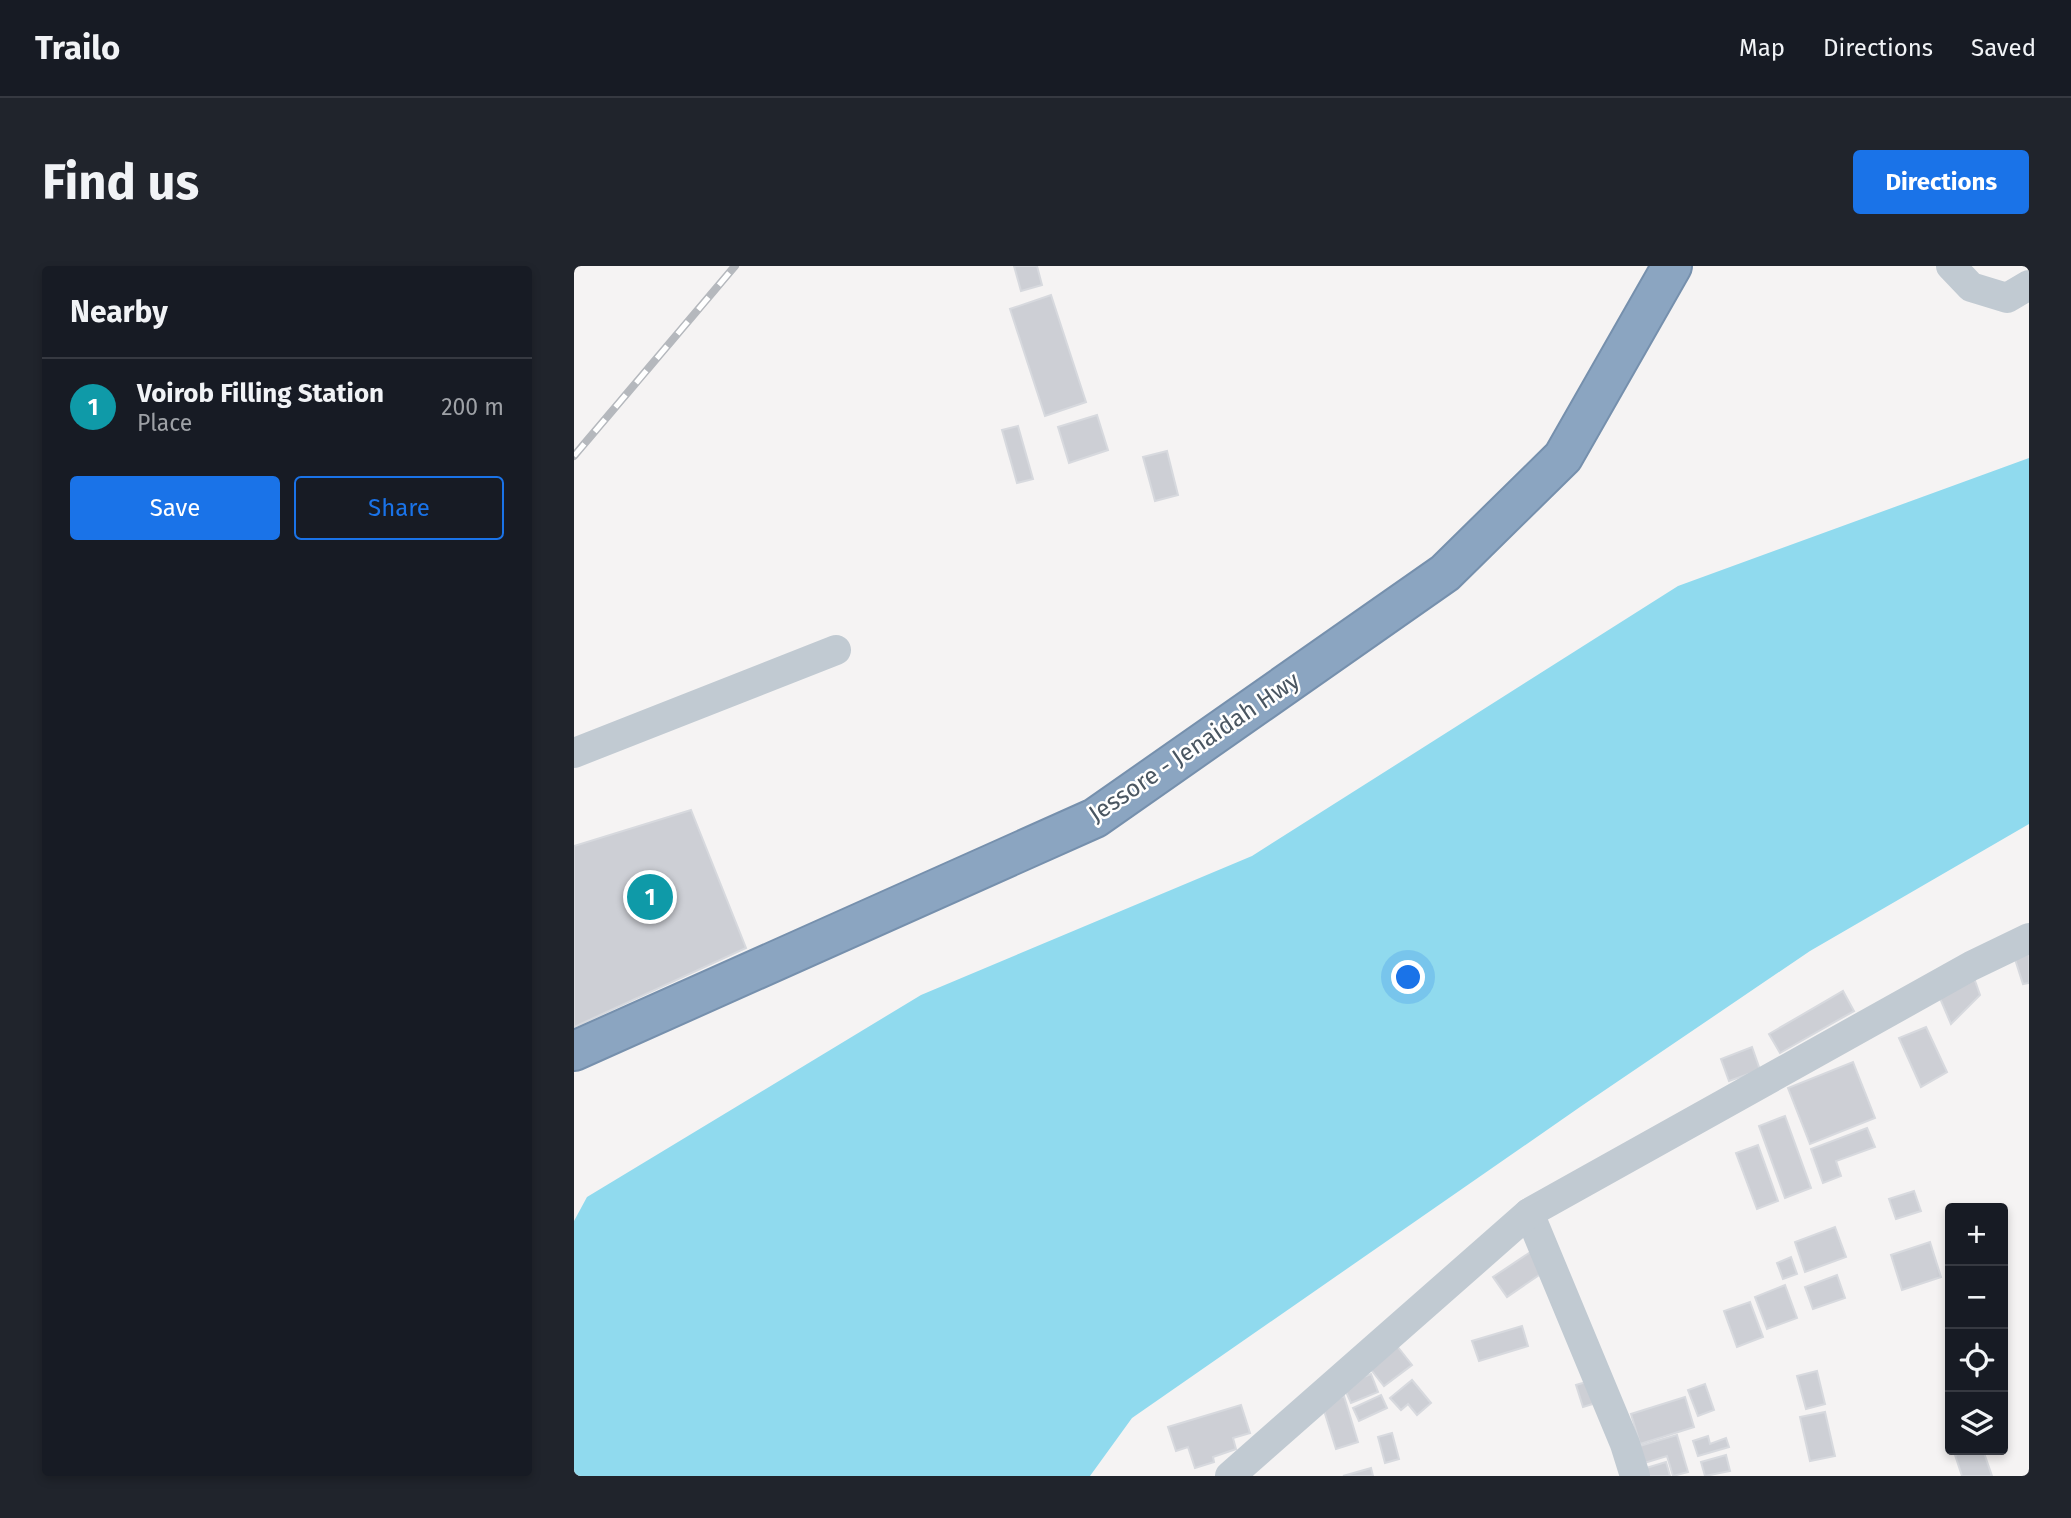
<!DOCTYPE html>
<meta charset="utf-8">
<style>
:root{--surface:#171b24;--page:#20242c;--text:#f1f3f6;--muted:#9ea1a6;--line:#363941;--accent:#1a73e8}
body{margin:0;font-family:"Fira Sans",sans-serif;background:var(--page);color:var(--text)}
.controls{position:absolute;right:21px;bottom:21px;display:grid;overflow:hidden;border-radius:7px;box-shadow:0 4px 10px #0003}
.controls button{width:63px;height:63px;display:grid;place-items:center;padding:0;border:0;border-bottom:2px solid var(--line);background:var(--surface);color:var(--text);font:35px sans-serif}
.you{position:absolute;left:835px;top:712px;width:24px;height:24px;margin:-18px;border:5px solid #fff;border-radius:50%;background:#1a73e8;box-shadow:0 0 0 10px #1a73e833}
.badge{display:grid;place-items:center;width:46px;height:46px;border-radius:50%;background:var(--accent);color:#fff;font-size:23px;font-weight:700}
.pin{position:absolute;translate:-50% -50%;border:4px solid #fff;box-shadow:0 2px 7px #0006}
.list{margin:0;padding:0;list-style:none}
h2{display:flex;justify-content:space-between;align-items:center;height:91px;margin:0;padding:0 28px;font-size:30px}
h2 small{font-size:23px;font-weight:400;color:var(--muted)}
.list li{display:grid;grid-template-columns:46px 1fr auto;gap:21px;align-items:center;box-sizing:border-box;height:98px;padding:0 28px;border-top:2px solid var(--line)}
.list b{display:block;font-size:26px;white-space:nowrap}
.list p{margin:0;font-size:23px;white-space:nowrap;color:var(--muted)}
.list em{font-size:23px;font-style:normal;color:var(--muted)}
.actions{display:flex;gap:14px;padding:21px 28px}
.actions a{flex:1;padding:16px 0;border:2px solid var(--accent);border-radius:7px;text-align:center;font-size:24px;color:var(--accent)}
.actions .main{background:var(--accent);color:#fff}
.icon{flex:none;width:38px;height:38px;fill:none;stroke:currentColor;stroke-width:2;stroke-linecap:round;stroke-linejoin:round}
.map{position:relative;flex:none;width:1455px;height:1210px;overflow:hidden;border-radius:7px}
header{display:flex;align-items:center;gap:42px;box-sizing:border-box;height:98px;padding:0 35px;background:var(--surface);border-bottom:2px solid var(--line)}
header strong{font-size:33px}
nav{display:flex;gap:38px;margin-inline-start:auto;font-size:24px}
.intro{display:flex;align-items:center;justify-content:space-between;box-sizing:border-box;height:168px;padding:0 42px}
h1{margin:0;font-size:49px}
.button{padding:18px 32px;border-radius:7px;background:var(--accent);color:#fff;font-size:24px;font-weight:700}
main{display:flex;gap:42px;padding:0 42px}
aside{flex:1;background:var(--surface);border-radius:7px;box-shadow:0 4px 10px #0003}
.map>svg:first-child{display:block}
.water{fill:#90daee}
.building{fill:#cdcfd5;stroke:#d7d9de;stroke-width:2}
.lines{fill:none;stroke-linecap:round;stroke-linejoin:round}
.highway-casing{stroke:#7690ad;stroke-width:42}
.minor{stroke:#c1cad2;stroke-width:30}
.highway{stroke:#8ba5c1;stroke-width:38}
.rail-casing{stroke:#b5b8bd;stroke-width:8}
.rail{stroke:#fff;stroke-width:5;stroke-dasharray:16;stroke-linecap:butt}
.labels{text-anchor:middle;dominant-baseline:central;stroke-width:5;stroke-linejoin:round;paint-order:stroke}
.street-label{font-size:24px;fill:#4a5661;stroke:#fff}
</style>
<header>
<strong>Trailo</strong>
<nav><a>Map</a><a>Directions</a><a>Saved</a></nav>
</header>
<div class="intro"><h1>Find us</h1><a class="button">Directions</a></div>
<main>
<aside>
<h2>Nearby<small></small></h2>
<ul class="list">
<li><span class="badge" style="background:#0f9aa8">1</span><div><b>Voirob Filling Station</b><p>Place</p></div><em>200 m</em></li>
</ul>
<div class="actions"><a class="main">Save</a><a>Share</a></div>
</aside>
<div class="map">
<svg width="1455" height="1210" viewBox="0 0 1455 1210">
<rect width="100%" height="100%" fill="#f5f3f3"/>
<polygon class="water" points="1455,192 1455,558 1236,685 1006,841 558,1152 516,1210 0,1210 0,955 13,931 347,729 678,590 1104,320"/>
<g class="building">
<polygon points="440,0 463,0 468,19 447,25"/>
<polygon points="477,29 512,136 471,150 436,43"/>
<polygon points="523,149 534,184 495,197 484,161"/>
<polygon points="444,160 459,213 443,217 428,164"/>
<polygon points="593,185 604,229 581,235 569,191"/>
<polygon points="117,544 172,682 0,761 0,580"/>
<polygon points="1455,685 1455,717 1449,718 1440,690"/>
<polygon points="1399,709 1406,729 1377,758 1365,730"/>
<polygon points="1269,725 1280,745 1206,787 1195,768"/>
<polygon points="1352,761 1373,806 1347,821 1325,772"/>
<polygon points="1178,781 1186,804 1155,815 1147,793"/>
<polygon points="1279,796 1301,852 1236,878 1214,822"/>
<polygon points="1211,850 1237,922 1211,932 1185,860"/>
<polygon points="1293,862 1301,881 1262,895 1267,910 1249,917 1237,883"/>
<polygon points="1184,879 1204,935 1183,943 1162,887"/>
<polygon points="1340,925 1347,945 1322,953 1315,933"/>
<polygon points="1261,961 1272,991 1231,1006 1221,976"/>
<polygon points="1356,976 1367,1011 1328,1024 1317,989"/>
<polygon points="961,983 974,1003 933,1031 919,1011"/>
<polygon points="1217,991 1223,1008 1209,1013 1203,997"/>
<polygon points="1263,1009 1271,1032 1239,1043 1231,1021"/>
<polygon points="1211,1019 1223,1052 1193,1063 1181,1031"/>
<polygon points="1176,1036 1189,1071 1163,1081 1150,1045"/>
<polygon points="948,1060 954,1080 905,1095 898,1075"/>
<polygon points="823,1080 838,1099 810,1120 795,1101"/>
<polygon points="1243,1105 1251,1138 1232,1143 1223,1110"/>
<polygon points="797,1108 804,1126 777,1137 769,1119"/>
<polygon points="838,1114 857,1137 843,1149 834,1138 827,1144 816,1132"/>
<polygon points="1019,1114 1025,1136 1009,1141 1002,1119"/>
<polygon points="1131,1118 1140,1144 1124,1150 1114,1124"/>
<polygon points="807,1129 813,1142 785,1155 779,1142"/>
<polygon points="770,1130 784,1176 762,1183 748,1138"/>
<polygon points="1111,1131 1120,1161 1066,1178 1057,1148"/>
<polygon points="667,1139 676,1167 659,1172 662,1183 639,1191 640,1196 621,1202 614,1181 602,1185 594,1161"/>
<polygon points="1251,1146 1261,1190 1236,1195 1226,1151"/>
<polygon points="818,1167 825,1193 811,1197 804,1171"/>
<polygon points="1103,1169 1114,1206 1099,1210 1093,1190 1067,1198 1062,1181"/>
<polygon points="1134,1170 1136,1178 1152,1172 1155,1181 1124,1190 1119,1175"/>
<polygon points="1396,1184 1409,1184 1418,1210 1388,1210 1381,1189"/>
<polygon points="1152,1189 1156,1205 1131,1210 1127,1196"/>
<polygon points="1092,1196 1096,1210 1071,1210 1069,1203"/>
<polygon points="797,1202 799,1210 769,1210"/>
</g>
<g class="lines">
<g class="highway-casing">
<polyline id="highway" points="0,785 521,552 871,307 989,191 1098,0"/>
</g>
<g class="minor">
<polyline points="1377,0 1397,21 1433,32 1455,19"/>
<polyline points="0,487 262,384"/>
<polyline points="955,947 1051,1178 1061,1210"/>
<polyline points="656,1210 955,947 1397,700 1455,672"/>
</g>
<use href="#highway" class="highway"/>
<g class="rail-casing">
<polyline id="rail" points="0,190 161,0"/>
</g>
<use href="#rail" class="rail"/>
</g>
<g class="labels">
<g class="street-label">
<text transform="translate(620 481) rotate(-34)">Jessore - Jenaidah Hwy</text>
</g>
</g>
</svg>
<div class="controls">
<button>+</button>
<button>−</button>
<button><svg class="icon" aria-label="locate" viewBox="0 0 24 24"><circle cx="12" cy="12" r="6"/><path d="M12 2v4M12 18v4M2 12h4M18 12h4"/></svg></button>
<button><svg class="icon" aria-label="layers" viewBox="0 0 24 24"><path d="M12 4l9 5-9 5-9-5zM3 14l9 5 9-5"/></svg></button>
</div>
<div class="you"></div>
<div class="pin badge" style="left:76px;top:631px;background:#0f9aa8">1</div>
</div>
</main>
